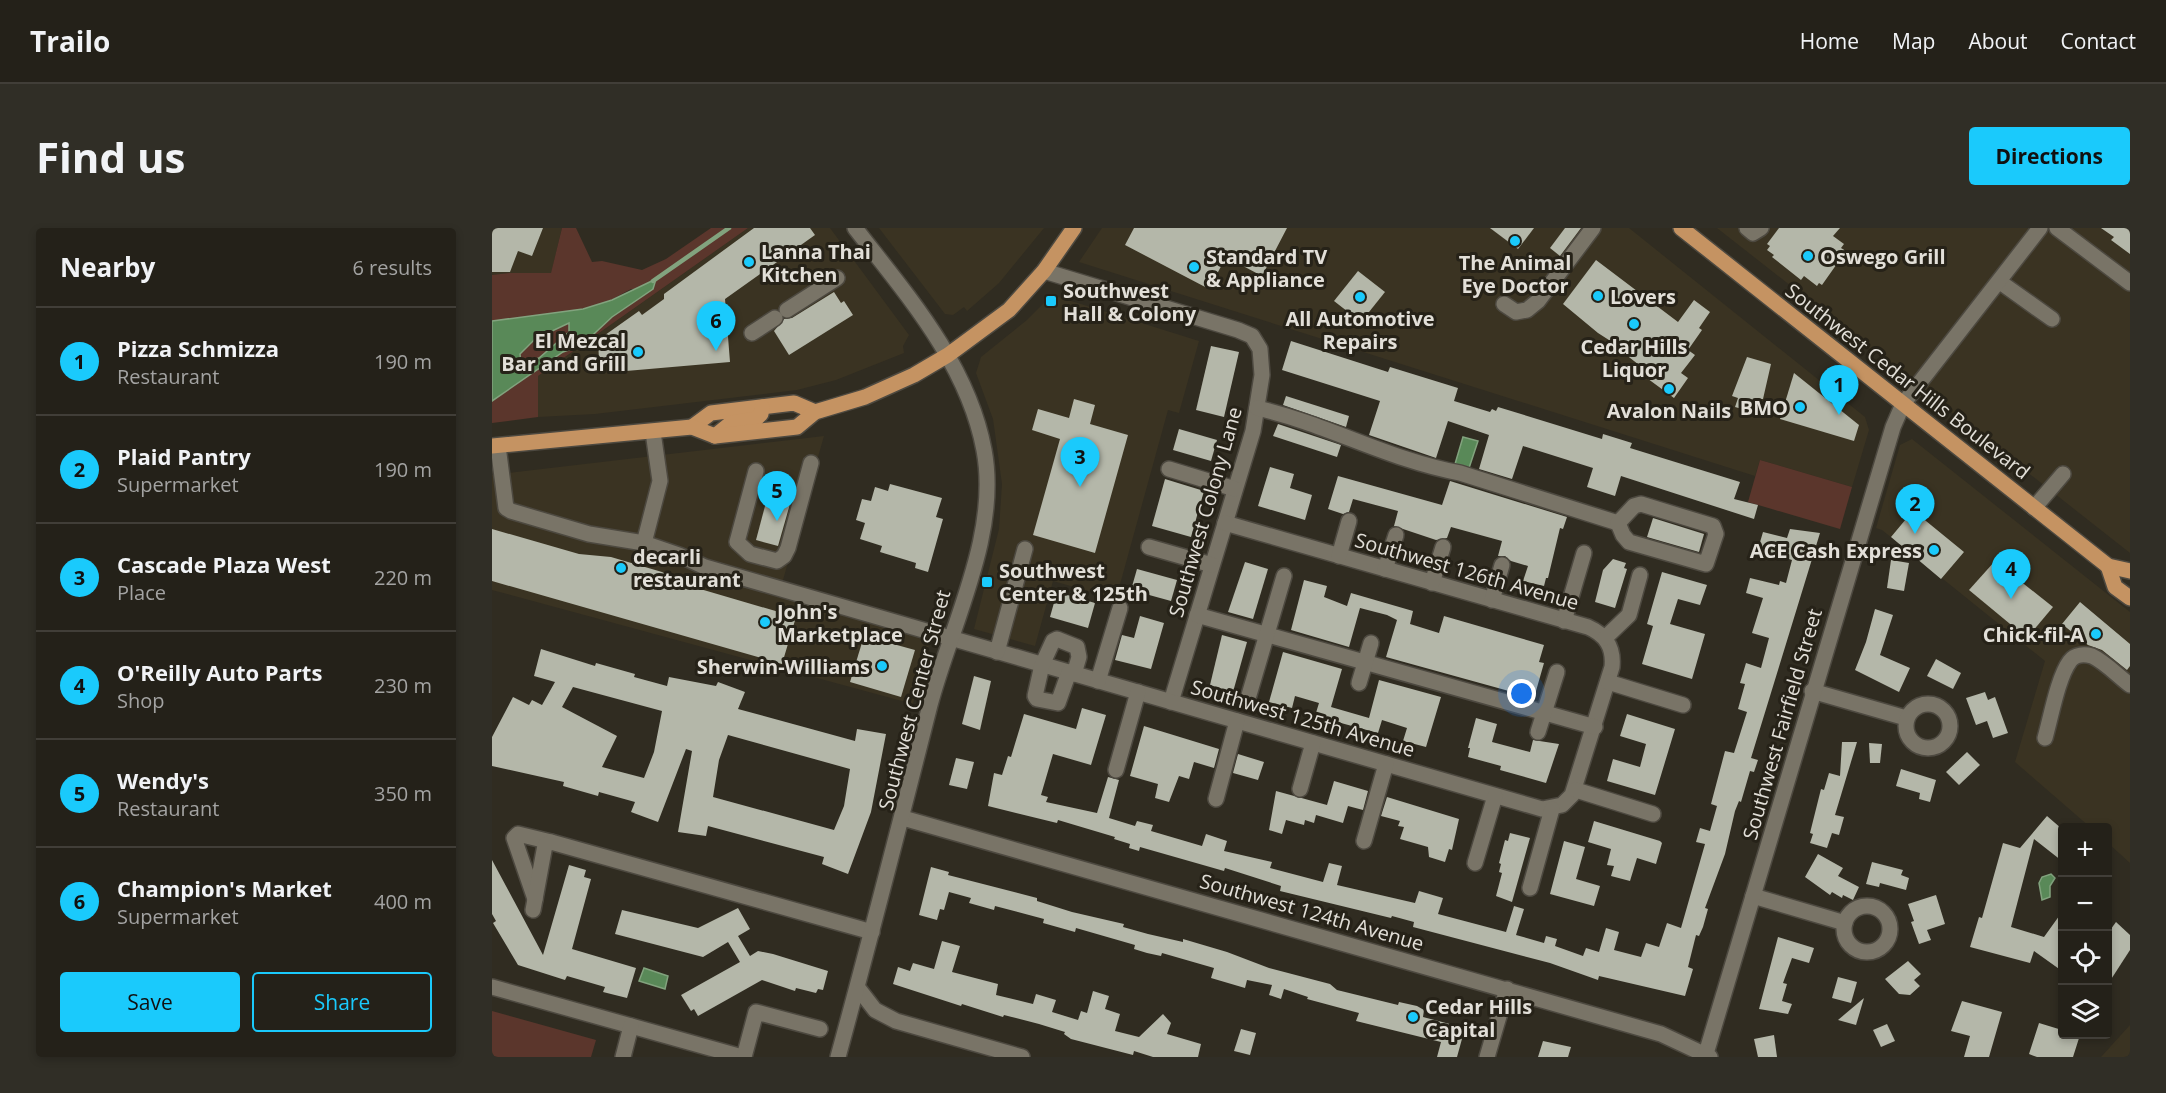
<!DOCTYPE html>
<meta charset="utf-8">
<style>
:root{--surface:#242119;--page:#302e26;--text:#f1f3f6;--muted:#a3a3a2;--line:#413e38;--accent:#1acafc}
body{margin:0;font-family:"Open Sans",sans-serif;background:var(--page);color:var(--text)}
.controls{position:absolute;right:18px;bottom:18px;display:grid;overflow:hidden;border-radius:6px;box-shadow:0 3px 9px #0003}
.controls button{width:54px;height:54px;display:grid;place-items:center;padding:0;border:0;border-bottom:2px solid var(--line);background:var(--surface);color:var(--text);font:30px sans-serif}
.you{position:absolute;left:1030px;top:466px;width:21px;height:21px;margin:-15px;border:4px solid #fff;border-radius:50%;background:#1a73e8;box-shadow:0 0 0 9px #1a73e833}
.badge{display:grid;place-items:center;width:39px;height:39px;border-radius:50%;background:var(--accent);color:#111;font-size:20px;font-weight:700}
.pin{position:absolute;translate:-50% -50px;filter:drop-shadow(0 2px 3px #0008)}
.pin::after{content:'';position:absolute;top:32px;width:21px;height:18px;background:inherit;clip-path:polygon(0 0,100% 0,50% 100%)}
.list{margin:0;padding:0;list-style:none}
h2{display:flex;justify-content:space-between;align-items:center;height:78px;margin:0;padding:0 24px;font-size:26px}
h2 small{font-size:20px;font-weight:400;color:var(--muted)}
.list li{display:grid;grid-template-columns:39px 1fr auto;gap:18px;align-items:center;box-sizing:border-box;height:108px;padding:0 24px;border-top:2px solid var(--line)}
.list b{display:block;font-size:22px;white-space:nowrap}
.list p{margin:0;font-size:20px;white-space:nowrap;color:var(--muted)}
.list em{font-size:20px;font-style:normal;color:var(--muted)}
.actions{display:flex;gap:12px;padding:18px 24px}
.actions a{flex:1;padding:14px 0;border:2px solid var(--accent);border-radius:6px;text-align:center;font-size:21px;color:var(--accent)}
.actions .main{background:var(--accent);color:#111}
.icon{flex:none;width:33px;height:33px;fill:none;stroke:currentColor;stroke-width:2;stroke-linecap:round;stroke-linejoin:round}
.map{position:relative;flex:none;width:1638px;height:829px;overflow:hidden;border-radius:6px}
header{display:flex;align-items:center;gap:36px;box-sizing:border-box;height:84px;padding:0 30px;background:var(--surface);border-bottom:2px solid var(--line)}
header strong{font-size:28px}
nav{display:flex;gap:33px;margin-inline-start:auto;font-size:21px}
.intro{display:flex;align-items:center;justify-content:space-between;box-sizing:border-box;height:144px;padding:0 36px}
h1{margin:0;font-size:42px}
.button{padding:15px 27px;border-radius:6px;background:var(--accent);color:#111;font-size:21px;font-weight:700}
main{display:flex;gap:36px;padding:0 36px}
aside{flex:1;background:var(--surface);border-radius:6px;box-shadow:0 3px 9px #0003}
.map>svg:first-child{display:block}
.built{fill:#3a3322}
.green{fill:#5b362c;fill-rule:evenodd}
.water{fill:#598958;stroke:#82a37e;stroke-width:1.5;fill-rule:evenodd}
.lines{fill:none;stroke-linecap:round;stroke-linejoin:round}
.stream{stroke:#82a37e;stroke-width:4.5}
.building{fill:#b4b7a9;fill-rule:evenodd}
.minor-casing{stroke:#4d4940;stroke-width:18}
.major-casing{stroke:#4d4940;stroke-width:18}
.minor{stroke:#797467;stroke-width:15}
.major{stroke:#c59362;stroke-width:15}
.poi-dot{fill:#1acafc;stroke:#262218;stroke-width:2}
.labels{text-anchor:middle;dominant-baseline:central;stroke-width:6;stroke-linejoin:round;paint-order:stroke}
.poi-label{font-size:20px;font-weight:bold;fill:#e2dfd8;stroke:#262218;text-anchor:start}
.street-label{font-size:20px;fill:#e2dfd8;stroke:#262218}
</style>
<header>
<strong>Trailo</strong>
<nav><a>Home</a><a>Map</a><a>About</a><a>Contact</a></nav>
</header>
<div class="intro"><h1>Find us</h1><a class="button">Directions</a></div>
<main>
<aside>
<h2>Nearby<small>6 results</small></h2>
<ul class="list">
<li><span class="badge">1</span><div><b>Pizza Schmizza</b><p>Restaurant</p></div><em>190 m</em></li>
<li><span class="badge">2</span><div><b>Plaid Pantry</b><p>Supermarket</p></div><em>190 m</em></li>
<li><span class="badge">3</span><div><b>Cascade Plaza West</b><p>Place</p></div><em>220 m</em></li>
<li><span class="badge">4</span><div><b>O'Reilly Auto Parts</b><p>Shop</p></div><em>230 m</em></li>
<li><span class="badge">5</span><div><b>Wendy's</b><p>Restaurant</p></div><em>350 m</em></li>
<li><span class="badge">6</span><div><b>Champion's Market</b><p>Supermarket</p></div><em>400 m</em></li>
</ul>
<div class="actions"><a class="main">Save</a><a>Share</a></div>
</aside>
<div class="map">
<svg width="1638" height="829" viewBox="0 0 1638 829">
<rect width="100%" height="100%" fill="#302c21"/>
<g class="built">
<polygon points="0,0 70,0 59,46 17,45 0,47"/>
<polygon points="256,0 338,0 417,107 411,118 412,125 344,152 305,162 103,186 46,189 46,148"/>
<polygon points="387,0 552,0 507,55 475,83 472,79 461,87 453,86"/>
<polygon points="610,0 1137,0 1373,189 1377,202 1360,259 1268,232 1263,248 587,34"/>
<polygon points="1225,0 1638,0 1638,325 1276,40"/>
<polygon points="560,67 707,113 687,185 676,182 624,371 561,353 543,418 482,401 507,301 510,256 501,191 484,145 489,129 535,92"/>
<polygon points="332,208 289,359 441,402 421,476 0,362 0,247"/>
<polygon points="1420,211 1638,384 1638,635 1616,615 1616,600 1598,599 1523,534 1553,433 1390,302 1384,300 1408,217"/>
<polygon points="1638,797 1638,829 1609,829"/>
</g>
<g class="green">
<path d="M70 0H84L100 34 110 33 150 42 174 31 219 0H256L46 148V189L0 195V47L17 45H59ZM139 61H161L120 89 90 117 71 124 45 141 119 72Z"/>
<polygon points="1268,232 1360,259 1348,301 1256,274"/>
<polygon points="0,783 104,812 99,829 0,829"/>
</g>
<g class="water">
<path d="M164 51 161 61 120 89 90 117 71 124 0 173V93L91 81 120 72ZM77 95V104L47 130 29 137 28 126 43 111Z"/>
<polygon points="971,209 986,213 977,240 963,236"/>
<polygon points="1559,646 1563,650 1558,658 1558,669 1550,672 1547,655 1550,649"/>
<polygon points="152,740 176,748 173,761 147,753"/>
</g>
<g class="lines">
<polyline class="stream" points="161,53 237,0"/>
</g>
<g class="building">
<polygon points="0,0 51,0 40,28 26,23 18,44 0,44"/>
<polygon points="262,0 318,0 323,7 233,71 238,134 134,143 133,129 107,132 106,112 147,83 150,87 172,71 172,66"/>
<polygon points="642,0 795,0 770,48 734,29 717,61 633,17"/>
<polygon points="998,0 1042,0 1026,21"/>
<polygon points="1073,0 1089,0 1068,28 1058,20"/>
<polygon points="1287,0 1348,0 1341,8 1352,16 1349,20 1354,23 1330,57 1327,55 1325,58 1312,48 1309,52 1280,29 1282,27 1275,22 1278,18 1275,16"/>
<polygon points="1609,0 1638,0 1638,26 1619,12 1622,9"/>
<polygon points="1104,32 1186,94 1202,72 1218,84 1207,100 1210,102 1196,122 1203,127 1189,145 1196,150 1182,170 1148,145 1151,140 1133,126 1134,123 1106,105 1071,76"/>
<polygon points="866,43 893,64 869,94 842,73"/>
<polygon points="342,64 349,75 352,73 361,87 297,127 282,103 292,91 300,90"/>
<polygon points="799,113 896,144 898,139 966,160 962,173 998,184 1000,181 1004,183 1006,179 1110,211 1111,206 1140,215 1138,220 1248,254 1242,271 1266,277 1262,291 1129,248 1123,268 1095,259 1101,240 1031,218 1020,251 987,241 997,207 956,193 944,230 877,207 888,173 790,142"/>
<polygon points="719,118 747,124 732,189 704,182"/>
<polygon points="1255,129 1279,136 1271,171 1269,171 1264,185 1243,179 1246,170 1240,168"/>
<polygon points="1302,145 1367,197 1362,213 1288,191"/>
<polygon points="794,168 857,188 854,199 791,177"/>
<polygon points="582,171 603,177 598,196 636,207 603,325 541,307 568,211 540,202 546,181 577,190"/>
<polygon points="786,196 849,217 845,229 781,208"/>
<polygon points="687,201 725,212 719,233 681,222"/>
<polygon points="778,239 802,246 798,260 820,267 813,292 766,278"/>
<polygon points="846,248 950,277 958,253 1075,289 1071,301 1068,300 1056,350 1054,350 1052,358 1031,353 1036,338 1019,333 1013,328 1006,328 1010,313 959,299 955,310 944,312 902,298 906,283 861,271 857,284 851,286 836,281"/>
<polygon points="673,251 712,263 699,309 660,298"/>
<polygon points="398,256 450,270 444,289 451,291 436,344 423,340 424,335 388,324 390,318 368,311 373,295 364,292 370,271 379,273 383,259 396,263"/>
<polygon points="277,263 300,269 286,318 264,312"/>
<polygon points="1423,284 1472,324 1449,351 1399,309 1419,285 1421,287"/>
<polygon points="1161,290 1212,306 1207,324 1155,309"/>
<polygon points="0,301 87,326 119,329 170,344 198,358 304,389 290,436 0,353"/>
<polygon points="1298,301 1328,305 1259,530 1266,532 1262,544 1258,543 1249,574 1247,573 1243,583 1233,626 1213,680 1216,681 1211,699 1207,708 1204,707 1196,739 1201,741 1193,768 1107,748 1106,752 1058,735 921,699 922,694 900,688 899,690 788,663 789,658 733,640 732,643 648,619 647,623 637,620 638,616 622,611 623,609 566,592 565,595 496,578 502,545 510,547 516,528 519,529 532,486 584,501 590,480 614,487 599,537 561,526 549,567 556,569 554,574 605,585 616,549 627,552 617,590 643,598 645,593 661,597 659,603 710,618 714,606 735,613 732,623 780,634 778,640 831,654 837,635 850,638 845,657 923,675 927,663 951,670 946,686 1014,704 1022,678 1032,681 1024,707 1052,715 1054,708 1065,711 1063,718 1091,728 1094,720 1107,724 1114,700 1127,704 1122,722 1149,729 1154,715 1167,719 1175,695 1189,700 1213,616 1204,614 1208,600 1218,603 1225,578 1219,576 1233,523 1242,525 1255,484 1246,481 1253,456 1248,455 1254,435 1269,440 1277,410 1260,405 1271,370 1254,365 1258,350 1287,357 1288,353 1294,355 1300,332 1266,321 1271,304 1295,310"/>
<polygon points="1121,331 1134,335 1132,340 1135,341 1123,380 1103,374 1111,342"/>
<polygon points="1399,332 1417,335 1412,363 1395,360"/>
<polygon points="1503,333 1561,379 1535,410 1477,362"/>
<polygon points="753,334 776,341 761,391 736,384"/>
<polygon points="645,341 685,352 679,373 639,362"/>
<polygon points="1170,344 1215,357 1208,377 1186,371 1178,396 1213,406 1200,451 1150,436 1161,398 1155,396"/>
<polygon points="812,352 835,358 832,369 855,378 859,365 921,383 918,396 947,405 952,388 1052,417 1047,434 1052,435 1042,470 894,429 905,392 895,387 868,380 857,419 799,402"/>
<polygon points="565,364 603,375 596,400 558,389"/>
<polygon points="1588,374 1638,416 1638,438 1635,442 1610,422 1596,417 1570,396"/>
<polygon points="1383,381 1401,387 1388,427 1418,440 1407,464 1363,442 1374,414"/>
<polygon points="648,388 672,395 659,441 623,432 630,407 642,410"/>
<polygon points="730,407 755,414 741,464 718,457"/>
<polygon points="372,408 423,422 409,469 358,454"/>
<path d="M49 421 103 438 104 435 143 446 142 449 175 458 177 449 224 458 226 454 253 464 246 481 363 513 365 501 394 506 379 584 356 646 330 636 332 629 216 598 214 608 186 604 200 523 194 521 166 594 139 584 143 574 107 564 106 568 71 558 72 554 0 538V509L21 469 37 477 40 472 50 477 63 454 42 448ZM81 459 170 483 162 524 152 550 110 539 125 508 70 479ZM236 507 358 541 352 578 342 602 221 569 227 532Z"/>
<polygon points="791,424 850,441 839,479 877,490 887,452 949,469 934,519 911,513 915,500 890,492 886,505 823,488 827,475 803,468 800,480 777,474"/>
<polygon points="1444,431 1469,445 1461,461 1435,448"/>
<polygon points="482,448 499,453 488,502 470,496"/>
<polygon points="1493,464 1496,472 1503,469 1516,505 1501,510 1495,493 1484,497 1474,470"/>
<polygon points="1135,486 1183,501 1163,567 1115,553 1121,531 1148,539 1154,516 1128,508"/>
<polygon points="984,490 1005,496 1000,514 1038,524 1041,512 1067,516 1054,555 1008,542 1009,538 976,529 978,520 976,520"/>
<polygon points="652,498 727,521 722,540 702,534 697,551 687,548 677,574 663,570 666,556 638,548"/>
<polygon points="1350,514 1365,514 1343,587 1352,589 1347,607 1340,605 1335,620 1318,615 1321,606 1318,605 1329,561 1332,562 1337,545 1348,548"/>
<polygon points="1377,515 1390,516 1388,535 1378,535"/>
<polygon points="1475,524 1488,537 1467,557 1454,544"/>
<polygon points="746,526 772,534 766,552 741,545"/>
<polygon points="464,530 482,534 475,561 457,557"/>
<polygon points="1409,541 1444,552 1438,574 1427,571 1428,565 1404,558"/>
<polygon points="842,553 876,563 871,582 856,578 851,595 824,587 822,595 813,592 812,597 794,592 790,606 777,602 784,563 835,577"/>
<polygon points="895,569 967,591 960,622 957,621 953,634 937,629 936,619 908,611 912,599 906,598 908,593 889,588"/>
<polygon points="1555,588 1570,601 1570,633 1542,611 1519,699 1552,709 1570,684 1570,743 1542,723 1538,735 1478,719 1487,689 1490,690 1511,615 1528,620"/>
<polygon points="1102,593 1168,613 1170,615 1164,636 1145,630 1138,653 1119,648 1122,638 1115,637 1119,621 1096,614"/>
<polygon points="1018,605 1038,610 1020,674 1004,668 1010,645 1007,644 1009,636 1007,635 1013,612 1016,613"/>
<polygon points="1072,613 1093,619 1084,651 1108,658 1102,678 1058,666"/>
<polygon points="1326,626 1351,640 1346,648 1367,659 1361,672 1351,667 1350,670 1340,664 1338,667 1313,649"/>
<polygon points="0,632 51,727 77,637 94,642 92,649 99,651 80,721 144,740 135,770 111,764 113,759 75,748 73,752 26,737 1,695 4,693 0,686"/>
<polygon points="1380,634 1411,642 1409,647 1417,650 1414,662 1388,655 1387,659 1374,656"/>
<polygon points="439,639 457,644 456,647 545,670 545,673 580,684 632,696 631,699 656,706 691,714 691,711 735,724 777,740 838,756 845,762 906,777 907,774 925,778 932,782 931,789 973,800 965,829 945,829 949,814 864,793 867,785 815,771 816,769 792,761 789,771 777,767 780,757 755,752 753,760 719,750 722,740 670,725 669,728 655,725 642,721 643,717 584,700 583,704 551,695 552,691 503,678 502,682 477,675 479,670 457,664 452,682 448,681 445,692 427,687"/>
<polygon points="1444,667 1453,696 1435,702 1439,712 1427,716 1419,694 1422,693 1416,676"/>
<polygon points="246,680 258,701 246,708 258,728 266,723 281,726 336,743 331,762 326,761 324,765 304,760 303,763 270,752 206,788 202,781 199,783 189,767 248,734 236,714 211,729 123,706 130,682 206,700"/>
<polygon points="1624,694 1638,707 1638,722 1616,756 1616,705"/>
<polygon points="1286,709 1322,720 1317,735 1300,730 1291,755 1295,756 1290,773 1300,776 1296,786 1267,781"/>
<polygon points="450,713 468,718 460,744 506,756 504,767 541,776 544,766 564,772 560,784 586,792 589,783 595,785 601,763 617,768 613,781 628,786 623,803 647,809 671,786 679,795 675,806 709,816 706,829 661,829 642,823 641,827 579,811 572,806 573,804 547,796 512,787 511,789 470,776 469,778 401,756 406,739 418,743 421,735 442,741"/>
<polygon points="1416,733 1429,746 1422,752 1428,758 1418,767 1407,766 1393,751"/>
<polygon points="1346,749 1365,754 1359,775 1340,770"/>
<polygon points="1372,770 1364,797 1346,792"/>
<polygon points="1470,773 1510,784 1497,829 1472,829 1478,808 1459,803"/>
<polygon points="1547,795 1570,802 1570,807 1588,807 1581,829 1545,829 1537,826"/>
<polygon points="1395,796 1403,813 1389,819 1381,802"/>
<polygon points="749,801 764,805 758,827 742,823"/>
<polygon points="1282,807 1285,829 1266,829 1262,811"/>
<polygon points="1051,813 1079,819 1076,829 1046,829"/>
</g>
<g class="lines">
<g class="minor-casing">
<g id="minor">
<polyline points="1255,0 1261,5 1269,0"/>
<polyline points="1565,0 1638,55"/>
<polyline points="552,43 746,102 760,108 768,121 770,147 761,203 679,474"/>
<polyline points="1508,54 1560,91"/>
<polyline points="1012,76 1024,84 1035,82 1046,73 1101,0"/>
<polyline points="295,82 345,50"/>
<polyline points="260,105 283,90"/>
<path d="M765 180C835 196 897 232 968 245L1126 295"/>
<path d="M6 218 14 280 19 283 97 306 152 315 187 327 213 339 1050 581 1070 577 1080 567 1120 439C1122 419 1114 407 1096 399L733 295"/>
<polyline points="677,241 743,261"/>
<polyline points="264,243 245,314 258,326 285,333 292,328 296,320 319,235"/>
<polygon points="1149,276 1221,298 1224,306 1214,336 1137,314 1131,307 1126,295 1142,278"/>
<polyline points="1542,280 1571,246"/>
<polyline points="152,315 168,253 161,204"/>
<polyline points="657,319 720,337"/>
<polyline points="847,328 857,293"/>
<polyline points="893,341 904,307"/>
<polyline points="940,355 951,319"/>
<polyline points="1000,372 1010,337"/>
<polyline points="705,387 1103,499"/>
<polyline points="1072,393 1092,325"/>
<polyline points="1113,410 1137,387 1148,347"/>
<polyline points="505,424 533,321"/>
<polyline points="577,444 566,475 545,471 543,468 550,437 561,413 565,411 585,419 587,429 582,446"/>
<polyline points="606,453 628,380"/>
<polyline points="1116,454 1191,477"/>
<polyline points="867,455 879,415"/>
<polyline points="1320,463 1414,490"/>
<polyline points="757,467 792,348"/>
<circle cx="1436" cy="498" r="22"/>
<polyline points="1046,504 1065,444"/>
<path d="M1553 510C1559 489 1566 449 1578 433 1583 426 1593 426 1600 428 1613 434 1626 448 1638 457"/>
<polyline points="624,542 646,464"/>
<polyline points="808,561 821,515"/>
<polyline points="1084,562 1161,586"/>
<polyline points="724,571 745,493"/>
<polyline points="411,590 1169,806 1218,829"/>
<polyline points="872,613 894,536"/>
<polyline points="983,635 1003,568"/>
<polyline points="1038,660 1060,581"/>
<polyline points="1261,668 1353,695"/>
<polyline points="43,671 22,610 26,606 59,614"/>
<circle cx="1375" cy="701" r="23"/>
<polyline points="41,682 53,617 59,614 380,704"/>
<polyline points="0,759 250,829"/>
<polyline points="366,760 383,782 404,793 530,829"/>
<polyline points="131,829 139,798"/>
<polyline points="252,829 264,784 328,801"/>
<path d="M346 829C378 712 408 595 438 477 459 397 508 306 492 222 476 136 415 67 363 0"/>
<polyline points="995,829 1015,761"/>
<polyline points="1213,829 1401,199 1411,176 1548,0"/>
</g>
</g>
<g class="major-casing">
<g id="major">
<polyline points="1189,0 1616,338 1638,343"/>
<polyline points="200,199 219,185 302,175 323,184"/>
<polyline points="223,208 239,195 264,191 269,186 270,179"/>
<polyline points="0,218 200,199 223,208 305,199 323,184 373,169 422,147 456,127 517,82 552,43 582,0"/>
<polyline points="1616,338 1623,359 1638,370"/>
</g>
</g>
<use href="#minor" class="minor"/>
<use href="#major" class="major"/>
</g>
<g class="poi-dot">
<circle cx="1023" cy="13" r="6"/>
<circle cx="1316" cy="28" r="6"/>
<circle cx="257" cy="34" r="6"/>
<circle cx="702" cy="39" r="6"/>
<circle cx="1106" cy="68" r="6"/>
<circle cx="868" cy="69" r="6"/>
<rect x="553" y="67" width="12" height="12" rx="3"/>
<circle cx="1142" cy="96" r="6"/>
<circle cx="146" cy="124" r="6"/>
<circle cx="1177" cy="161" r="6"/>
<circle cx="1308" cy="179" r="6"/>
<circle cx="1442" cy="322" r="6"/>
<circle cx="129" cy="340" r="6"/>
<rect x="489" y="348" width="12" height="12" rx="3"/>
<circle cx="273" cy="394" r="6"/>
<circle cx="1604" cy="406" r="6"/>
<circle cx="390" cy="438" r="6"/>
<circle cx="921" cy="789" r="6"/>
</g>
<g class="labels">
<g class="poi-label">
<text x="269" y="23">Lanna Thai<tspan x="269" dy="23">Kitchen</tspan></text>
<text x="714" y="28">Standard TV<tspan x="714" dy="23">&amp; Appliance</tspan></text>
<text x="1328" y="28">Oswego Grill</text>
<text x="1023" y="34" text-anchor="middle">The Animal<tspan x="1023" dy="23">Eye Doctor</tspan></text>
<text x="571" y="62">Southwest<tspan x="571" dy="23">Hall &amp; Colony</tspan></text>
<text x="1118" y="68">Lovers</text>
<text x="868" y="90" text-anchor="middle">All Automotive<tspan x="868" dy="23">Repairs</tspan></text>
<text x="134" y="112" text-anchor="end">El Mezcal<tspan x="134" dy="23">Bar and Grill</tspan></text>
<text x="1142" y="118" text-anchor="middle">Cedar Hills<tspan x="1142" dy="23">Liquor</tspan></text>
<text x="1296" y="179" text-anchor="end">BMO</text>
<text x="1177" y="182" text-anchor="middle">Avalon Nails</text>
<text x="1430" y="322" text-anchor="end">ACE Cash Express</text>
<text x="141" y="328">decarli<tspan x="141" dy="23">restaurant</tspan></text>
<text x="507" y="342">Southwest<tspan x="507" dy="23">Center &amp; 125th</tspan></text>
<text x="285" y="383">John's<tspan x="285" dy="23">Marketplace</tspan></text>
<text x="1592" y="406" text-anchor="end">Chick-fil-A</text>
<text x="378" y="438" text-anchor="end">Sherwin-Williams</text>
<text x="933" y="778">Cedar Hills<tspan x="933" dy="23">Capital</tspan></text>
</g>
<g class="street-label">
<text transform="translate(1416 153) rotate(38)">Southwest Cedar Hills Boulevard</text>
<text transform="translate(713 284) rotate(-74)">Southwest Colony Lane</text>
<text transform="translate(975 343) rotate(16)">Southwest 126th Avenue</text>
<text transform="translate(422 472) rotate(-75)">Southwest Center Street</text>
<text transform="translate(811 490) rotate(16)">Southwest 125th Avenue</text>
<text transform="translate(1290 496) rotate(-74)">Southwest Fairfield Street</text>
<text transform="translate(820 684) rotate(16)">Southwest 124th Avenue</text>
</g>
</g>
</svg>
<div class="controls">
<button>+</button>
<button>−</button>
<button><svg class="icon" aria-label="locate" viewBox="0 0 24 24"><circle cx="12" cy="12" r="6"/><path d="M12 2v4M12 18v4M2 12h4M18 12h4"/></svg></button>
<button><svg class="icon" aria-label="layers" viewBox="0 0 24 24"><path d="M12 4l9 5-9 5-9-5zM3 14l9 5 9-5"/></svg></button>
</div>
<div class="you"></div>
<div class="pin badge" style="left:1347px;top:187px">1</div>
<div class="pin badge" style="left:1423px;top:306px">2</div>
<div class="pin badge" style="left:588px;top:259px">3</div>
<div class="pin badge" style="left:1519px;top:371px">4</div>
<div class="pin badge" style="left:285px;top:293px">5</div>
<div class="pin badge" style="left:224px;top:123px">6</div>
</div>
</main>
